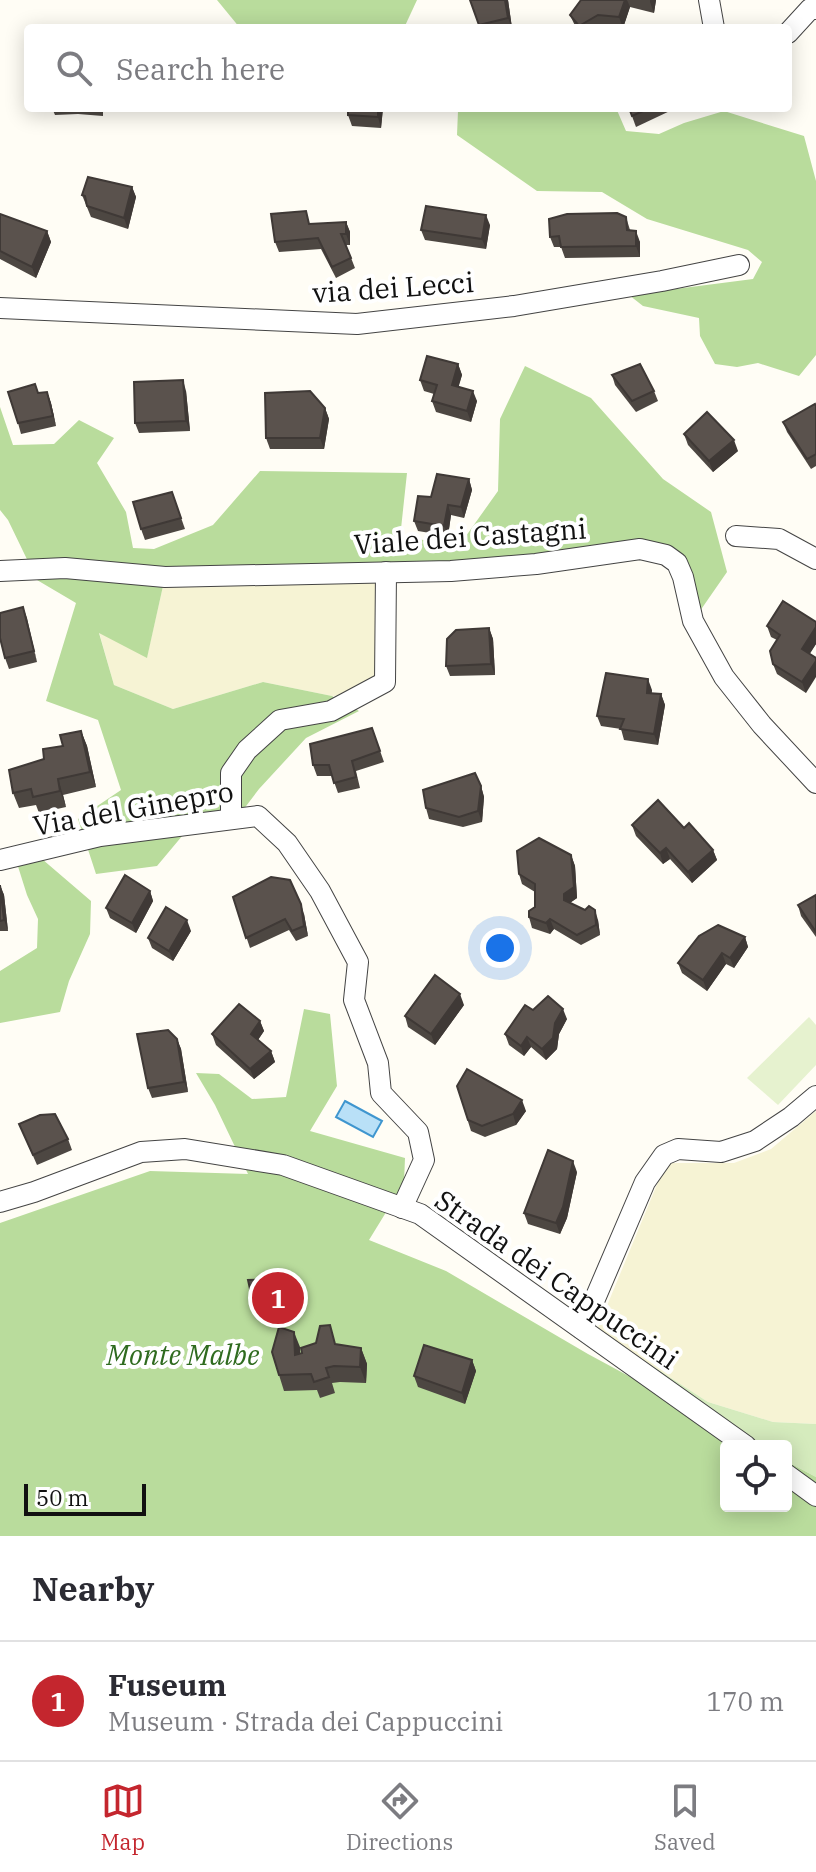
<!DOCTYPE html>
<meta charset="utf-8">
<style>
:root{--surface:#fff;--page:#f2f2f3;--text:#2b2b33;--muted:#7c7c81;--line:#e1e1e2;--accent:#c4262e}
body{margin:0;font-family:"IBM Plex Serif",serif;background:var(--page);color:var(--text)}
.controls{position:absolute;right:24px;bottom:24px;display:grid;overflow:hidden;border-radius:8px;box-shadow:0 4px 20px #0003}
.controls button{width:72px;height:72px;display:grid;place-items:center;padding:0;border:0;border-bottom:2px solid var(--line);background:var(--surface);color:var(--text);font:40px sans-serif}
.scale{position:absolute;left:24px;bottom:20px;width:122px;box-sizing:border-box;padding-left:8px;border:4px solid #111;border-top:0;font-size:22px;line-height:28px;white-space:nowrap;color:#111;-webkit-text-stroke:6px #fff;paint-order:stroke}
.you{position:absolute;left:500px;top:948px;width:28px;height:28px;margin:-20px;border:6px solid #fff;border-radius:50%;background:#1a73e8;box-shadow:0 0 0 12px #1a73e833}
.badge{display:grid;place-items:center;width:52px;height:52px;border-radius:50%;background:var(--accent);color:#fff;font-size:26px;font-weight:700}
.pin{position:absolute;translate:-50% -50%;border:4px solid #fff;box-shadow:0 2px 8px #0006}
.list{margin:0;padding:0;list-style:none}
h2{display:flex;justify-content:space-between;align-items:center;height:104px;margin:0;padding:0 32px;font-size:34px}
h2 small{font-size:26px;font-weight:400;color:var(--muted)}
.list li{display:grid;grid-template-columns:52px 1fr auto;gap:24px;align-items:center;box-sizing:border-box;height:120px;padding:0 32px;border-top:2px solid var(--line)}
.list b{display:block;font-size:30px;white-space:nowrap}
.list p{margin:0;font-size:26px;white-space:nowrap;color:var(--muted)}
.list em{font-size:26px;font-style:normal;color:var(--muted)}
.icon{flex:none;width:44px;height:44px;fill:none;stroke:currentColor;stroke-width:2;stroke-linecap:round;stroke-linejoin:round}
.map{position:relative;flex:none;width:816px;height:1536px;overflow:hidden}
.search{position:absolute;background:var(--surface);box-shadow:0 4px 20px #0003;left:24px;right:24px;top:24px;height:88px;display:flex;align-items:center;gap:20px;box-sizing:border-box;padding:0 28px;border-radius:8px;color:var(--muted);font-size:30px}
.sheet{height:224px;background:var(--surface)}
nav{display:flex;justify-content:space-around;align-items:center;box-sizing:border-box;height:112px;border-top:2px solid var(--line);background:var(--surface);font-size:22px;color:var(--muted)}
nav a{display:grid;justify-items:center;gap:4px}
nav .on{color:var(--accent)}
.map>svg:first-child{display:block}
.farmland{fill:#f6f3d4}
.green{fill:#d5ebbd}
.forest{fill:#b9dc9c}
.pitch{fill:#e6f2cf}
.water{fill:#b9e0f7;stroke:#3f96cf;stroke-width:2}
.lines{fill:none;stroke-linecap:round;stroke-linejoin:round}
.street-casing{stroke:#444;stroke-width:22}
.street{stroke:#fff;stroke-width:20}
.wall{fill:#4d4742}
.shaded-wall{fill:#3f3936}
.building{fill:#5a524d;stroke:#3f3936;stroke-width:2}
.labels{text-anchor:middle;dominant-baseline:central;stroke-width:8;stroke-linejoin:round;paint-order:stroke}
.street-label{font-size:28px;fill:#111;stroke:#fff}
.park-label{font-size:28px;font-style:italic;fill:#2f6b1f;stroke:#fff}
</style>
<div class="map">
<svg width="816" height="1536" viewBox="0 0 816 1536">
<rect width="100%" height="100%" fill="#fffdf5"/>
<g class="farmland">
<polygon points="372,572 386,607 385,677 348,695 332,696 263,682 173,709 114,685 99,632 147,657 165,577"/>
<polygon points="816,1111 816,1424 773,1422 708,1402 597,1330 658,1182 670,1163 734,1163 771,1149"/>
</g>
<polygon class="green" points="597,1330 708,1402 773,1422 816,1424 816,1477 786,1461 786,1446 758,1446 703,1416"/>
<g class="forest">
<polygon points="217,0 417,0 404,28 240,28"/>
<polygon points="456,108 616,108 626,131 659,134 684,123 724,111 804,136 816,181 816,355 799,376 758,363 737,367 715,364 700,336 699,318 643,306 629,295 753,279 762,262 748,250 647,219 602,192 537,191 457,135 458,111"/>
<polygon points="525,366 591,398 663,479 711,512 727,572 693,621 666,555 536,564 165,577 147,658 99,633 114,685 173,709 263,682 332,696 359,711 306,738 259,789 237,818 193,823 157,866 96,874 78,819 121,790 98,720 46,701 76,603 37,580 8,520 0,510 0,407 13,445 54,444 79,420 114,438 97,463 126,512 133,548 154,549 213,525 260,471 407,473 400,538 461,543 498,491 500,419"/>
<polygon points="35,853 91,901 90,934 69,981 60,1012 0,1023 0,971 37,948 38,919 27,895 15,857"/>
<polygon points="304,1009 330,1014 337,1086 310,1131 405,1158 404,1183 369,1240 446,1271 588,1354 758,1446 726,1446 726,1506 786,1506 786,1461 816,1477 816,1536 0,1536 0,1223 150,1171 248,1174 215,1105 196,1073 219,1074 252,1099 286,1097"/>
</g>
<polygon class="pitch" points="809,1017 816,1025 816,1065 778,1105 747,1078"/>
<polygon class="water" points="345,1101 382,1121 373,1137 336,1117"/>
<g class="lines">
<g class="street-casing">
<g id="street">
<polyline points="709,0 714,28"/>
<polyline points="788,33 810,9 816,9"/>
<polyline points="0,308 357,324 514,306 662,281 739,265"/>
<polyline points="736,536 779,539 816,559"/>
<polyline points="0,571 65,568 165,577 451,571 536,564 640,549 666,555 677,563 683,577 693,621 724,677 762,725 816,783"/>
<polyline points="231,818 231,773 247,750 280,720 331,711 385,682 386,572"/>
<polyline points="0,860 100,836 258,816 287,843 320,891 358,962 354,1000 378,1063 381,1093 418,1132 424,1160 402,1208"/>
<polyline points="0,1202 34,1192 141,1152 185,1149 283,1165 420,1214 746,1446"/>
<polyline points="582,1329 645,1182 664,1155 678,1149 721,1152 755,1141 791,1117 816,1096"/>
<polyline points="786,1474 816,1496"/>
</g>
</g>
<use href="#street" class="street"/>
</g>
<g class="wall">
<polygon points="470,0 508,0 512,28 480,28"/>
<polygon points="581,0 656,0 654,13 630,7 623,28 602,26 598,28 576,28 570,15"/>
<polygon points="52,108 103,108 103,116 78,114 55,115"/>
<polygon points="383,108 381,128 352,126 348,115"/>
<polygon points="629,108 672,108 672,110 636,127"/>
<polygon points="132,187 136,197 128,229 91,217 82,195"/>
<polygon points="0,214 47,231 51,242 36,278 0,259"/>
<polygon points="626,217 630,230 640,242 640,257 565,258 561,247 554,247 550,237"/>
<polygon points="346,222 350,232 350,245 346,245 355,268 336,278 321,249 279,252 275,242 311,224"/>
<polygon points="490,225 486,249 425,240 421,230"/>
<polygon points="458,364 462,375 458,387 477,401 471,422 436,412 432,401 434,394 424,391 420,380"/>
<polygon points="612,375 654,391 658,401 636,412 615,385"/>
<polygon points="186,391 190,431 139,433 135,423"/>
<polygon points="47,392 51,403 56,426 21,434 18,423 38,393"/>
<polygon points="816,406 816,466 811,469 787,432 783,422"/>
<polygon points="325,408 329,419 324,449 270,449 266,438"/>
<polygon points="684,434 738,451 713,472 688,445"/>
<polygon points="469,479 472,490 464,518 451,515 448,536 418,531 414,521 431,497"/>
<polygon points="172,492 185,529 145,540 141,529"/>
<polygon points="23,607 37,662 9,669 5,658"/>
<polygon points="767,626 816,644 809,654 806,693 777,674 773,664 777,640 771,637"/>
<polygon points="489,628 493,639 495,675 450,676 446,666"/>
<polygon points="652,690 651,693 661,694 665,705 658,745 624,740 621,729 601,726 597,716"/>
<polygon points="372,728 384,762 356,771 360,788 338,793 332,776 317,776 313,765"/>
<polygon points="81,731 87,746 96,787 63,795 66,807 39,813 36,805 19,808 13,793 44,759"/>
<polygon points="481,786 484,797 482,822 463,827 429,819 426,808"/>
<polygon points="632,825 684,828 713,850 717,860 692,883 670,859 663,864 636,836"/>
<polygon points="571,855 575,866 577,898 570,903 598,920 600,935 581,945 554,929 550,934 532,928 529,917 535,907 535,892 522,884 519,874"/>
<polygon points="0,885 4,895 8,931 0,931"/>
<polygon points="150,891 153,901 136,933 110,918 106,908"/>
<polygon points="816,895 816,937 801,916 798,905"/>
<polygon points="233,897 304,914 308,936 296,941 289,930 250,948"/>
<polygon points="191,931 173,961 152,948 148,938"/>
<polygon points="745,937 748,947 734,968 726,964 707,991 682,973 678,963"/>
<polygon points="464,1005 435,1045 408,1027 405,1016"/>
<polygon points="533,1010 567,1019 559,1034 557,1049 546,1060 531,1047 524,1056 509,1045 505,1034"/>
<polygon points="260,1021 264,1031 258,1040 271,1051 275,1062 254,1079 216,1045 212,1034"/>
<polygon points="177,1039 181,1049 188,1092 152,1098 148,1088"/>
<polygon points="457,1086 526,1111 516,1125 485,1137 471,1131"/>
<polygon points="19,1124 68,1139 72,1150 37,1165"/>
<polygon points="577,1172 567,1218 560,1234 528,1224 524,1213"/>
<polygon points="295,1289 285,1326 265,1321 261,1308 256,1309 252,1298"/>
<polygon points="336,1345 361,1348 367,1364 366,1383 340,1382 332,1383 335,1393 320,1398 317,1390 284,1391 279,1375 300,1347 300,1354"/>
<polygon points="472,1360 476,1371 465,1404 418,1387 414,1376"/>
</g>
<g class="shaded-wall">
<polygon points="505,0 508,0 512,28 508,18"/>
<polygon points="625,0 627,0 630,7 623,28 619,17"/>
<polygon points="650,0 656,0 654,13 650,2"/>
<polygon points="378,108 383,108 381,128 378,117"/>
<polygon points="132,187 136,197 128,229 124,218"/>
<polygon points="486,215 490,225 486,249 482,239"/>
<polygon points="346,222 350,232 350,245 346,234"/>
<polygon points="47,231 51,242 36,278 32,267"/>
<polygon points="636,231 640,242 640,257 636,246"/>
<polygon points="458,364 462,375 456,396 452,385"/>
<polygon points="183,380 186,391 190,431 186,421"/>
<polygon points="473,391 477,401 471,422 467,411"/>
<polygon points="47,392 51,403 56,426 53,416"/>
<polygon points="325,408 329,419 324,449 320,438"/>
<polygon points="734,440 738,451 713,472 709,461"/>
<polygon points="469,479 472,490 464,518 461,507"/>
<polygon points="448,505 451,515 448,536 444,526"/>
<polygon points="23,607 27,618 37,662 34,651"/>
<polygon points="816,627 816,644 806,660 802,649"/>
<polygon points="489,628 493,639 495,675 491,664"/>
<polygon points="816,661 816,677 806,693 802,682"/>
<polygon points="648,679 652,690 651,704 647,693"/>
<polygon points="661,694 665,705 658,745 654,734"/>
<polygon points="81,731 87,746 96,787 90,772"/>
<polygon points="58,779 63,795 66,807 60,791"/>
<polygon points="481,786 484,797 482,822 478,811"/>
<polygon points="666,848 670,859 663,864 660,853"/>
<polygon points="713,850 717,860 692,883 688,872"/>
<polygon points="571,855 575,866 577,898 568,904 564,900 564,894"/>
<polygon points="0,885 4,895 8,931 4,920"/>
<polygon points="150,891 153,901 136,933 132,923"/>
<polygon points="301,904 304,914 308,936 304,926"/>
<polygon points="595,910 598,920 600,935 596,925"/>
<polygon points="550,919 554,929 550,934 546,923"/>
<polygon points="187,920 191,931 173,961 169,951"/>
<polygon points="745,937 748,947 734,968 730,958"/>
<polygon points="722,953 726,964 707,991 703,980"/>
<polygon points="460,994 464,1005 435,1045 431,1034"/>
<polygon points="563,1009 567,1019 559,1034 557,1049 546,1060 542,1049"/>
<polygon points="260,1021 264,1031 255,1044 251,1034"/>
<polygon points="527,1037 531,1047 524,1056 521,1046"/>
<polygon points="177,1039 181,1049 188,1092 184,1082"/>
<polygon points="271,1051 275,1062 254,1079 250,1069"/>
<polygon points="522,1100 526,1111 516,1125 513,1114"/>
<polygon points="573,1161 577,1172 567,1218 560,1234 556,1223"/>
<polygon points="291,1278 295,1289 285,1326 281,1316"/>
<polygon points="294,1332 300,1347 300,1370 295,1355"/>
<polygon points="361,1348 367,1364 366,1383 360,1367"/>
<polygon points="472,1360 476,1371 465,1404 462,1393"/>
</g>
<g class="building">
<polygon points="470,0 505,0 508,18 479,25"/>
<polygon points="581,0 625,0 619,17 598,15 579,26 570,15"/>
<polygon points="348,108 378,108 378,117 348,115"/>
<polygon points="629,108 650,108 632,116"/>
<polygon points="88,177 132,187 124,218 87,206 85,196 82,195"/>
<polygon points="426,206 486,215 482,239 421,230"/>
<polygon points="306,211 309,224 346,222 346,234 341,234 351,258 332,267 318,238 275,242 271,214"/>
<polygon points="617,213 626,217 627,230 636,231 636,246 561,247 559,236 550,237 549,219 567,214"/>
<polygon points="0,214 47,231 32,267 0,251"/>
<polygon points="427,356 458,364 452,385 473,391 467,411 432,401 437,385 420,380"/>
<polygon points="640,364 654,391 632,401 612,375"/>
<polygon points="183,380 186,421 135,423 134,382"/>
<polygon points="35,384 38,393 47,392 53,416 18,423 8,392"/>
<polygon points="310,391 325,408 320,438 266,438 265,393"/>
<polygon points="815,404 816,406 816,454 807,459 783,422"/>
<polygon points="707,412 734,440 709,461 684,434"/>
<polygon points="437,474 469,479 461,507 448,505 444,526 414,521 418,496 431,497"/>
<polygon points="172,492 181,518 141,529 133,502"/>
<polygon points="783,601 816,622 816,627 802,649 816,658 816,661 802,682 773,664 770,651 780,635 767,626"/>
<polygon points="23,607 34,651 5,658 0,638 0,613"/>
<polygon points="489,628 491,664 446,666 447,639 456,630"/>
<polygon points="606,673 648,679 647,693 661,694 654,734 620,729 624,719 597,716"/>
<polygon points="372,728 380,751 352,761 356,777 334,783 329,765 313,765 310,744"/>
<polygon points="81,731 90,772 58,779 60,791 33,797 31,789 13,793 9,770 44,759 43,749 63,746 60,735"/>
<polygon points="475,773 481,786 478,811 459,817 426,808 423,790"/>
<polygon points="658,800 684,828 689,823 713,850 688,872 666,848 660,853 632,825"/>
<polygon points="539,838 571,855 574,887 564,894 564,900 585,910 589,906 595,910 596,925 577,935 550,919 546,923 529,917 529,911 535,907 535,884 519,874 517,851"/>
<polygon points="125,875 150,891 132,923 106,908"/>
<polygon points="271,877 290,880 301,904 304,926 292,931 285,919 246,938 233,897"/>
<polygon points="0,885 4,920 0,921"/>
<polygon points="816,895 816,932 798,905"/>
<polygon points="166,907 187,920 169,951 148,938"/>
<polygon points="718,925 745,937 730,958 722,953 703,980 678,963 699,936"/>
<polygon points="435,975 460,994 431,1034 405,1016"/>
<polygon points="548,996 563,1009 555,1023 553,1038 542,1049 527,1037 521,1046 505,1034 525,1005 533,1010"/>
<polygon points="239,1004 260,1021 251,1034 271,1051 250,1069 212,1034"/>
<polygon points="168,1030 177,1039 184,1082 148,1088 137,1034"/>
<polygon points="467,1069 522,1100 513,1114 482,1126 468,1120 457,1086"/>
<polygon points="55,1114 68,1139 33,1155 19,1124 40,1115"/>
<polygon points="548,1150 573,1161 563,1207 556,1223 524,1213"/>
<polygon points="291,1278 281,1316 262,1310 259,1298 252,1298 248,1280"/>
<polygon points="330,1325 335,1344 361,1348 360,1367 334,1366 326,1368 329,1377 314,1382 311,1374 279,1375 272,1352 279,1327 294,1332 295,1355 302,1353 301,1348 316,1343 320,1326"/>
<polygon points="424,1345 472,1360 462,1393 414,1376"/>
</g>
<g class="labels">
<g class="street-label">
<text transform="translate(393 287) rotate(-4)">via dei Lecci</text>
<text transform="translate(470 536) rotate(-4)">Viale dei Castagni</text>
<text transform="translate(133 808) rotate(-10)">Via del Ginepro</text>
<text transform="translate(557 1279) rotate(35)">Strada dei Cappuccini</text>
</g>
<g class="park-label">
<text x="183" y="1354">Monte Malbe</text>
</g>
</g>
</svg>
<div class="controls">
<button><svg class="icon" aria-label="locate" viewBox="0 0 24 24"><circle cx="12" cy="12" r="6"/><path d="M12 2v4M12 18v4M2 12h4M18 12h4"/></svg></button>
</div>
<div class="scale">50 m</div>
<div class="you"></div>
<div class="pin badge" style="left:278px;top:1298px">1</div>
<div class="search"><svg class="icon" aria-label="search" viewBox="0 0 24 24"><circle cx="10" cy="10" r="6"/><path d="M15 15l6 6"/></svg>Search here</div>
</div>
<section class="sheet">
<h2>Nearby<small></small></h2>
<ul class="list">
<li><span class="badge">1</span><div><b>Fuseum</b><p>Museum · Strada dei Cappuccini</p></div><em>170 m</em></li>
</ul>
</section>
<nav>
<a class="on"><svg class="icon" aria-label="map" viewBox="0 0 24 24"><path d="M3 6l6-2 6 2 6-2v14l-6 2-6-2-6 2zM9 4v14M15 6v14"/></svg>Map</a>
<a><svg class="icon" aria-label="directions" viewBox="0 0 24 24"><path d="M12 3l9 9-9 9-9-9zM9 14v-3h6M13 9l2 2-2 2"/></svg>Directions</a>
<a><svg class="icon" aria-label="saved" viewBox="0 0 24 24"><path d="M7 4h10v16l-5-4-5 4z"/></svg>Saved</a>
</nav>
